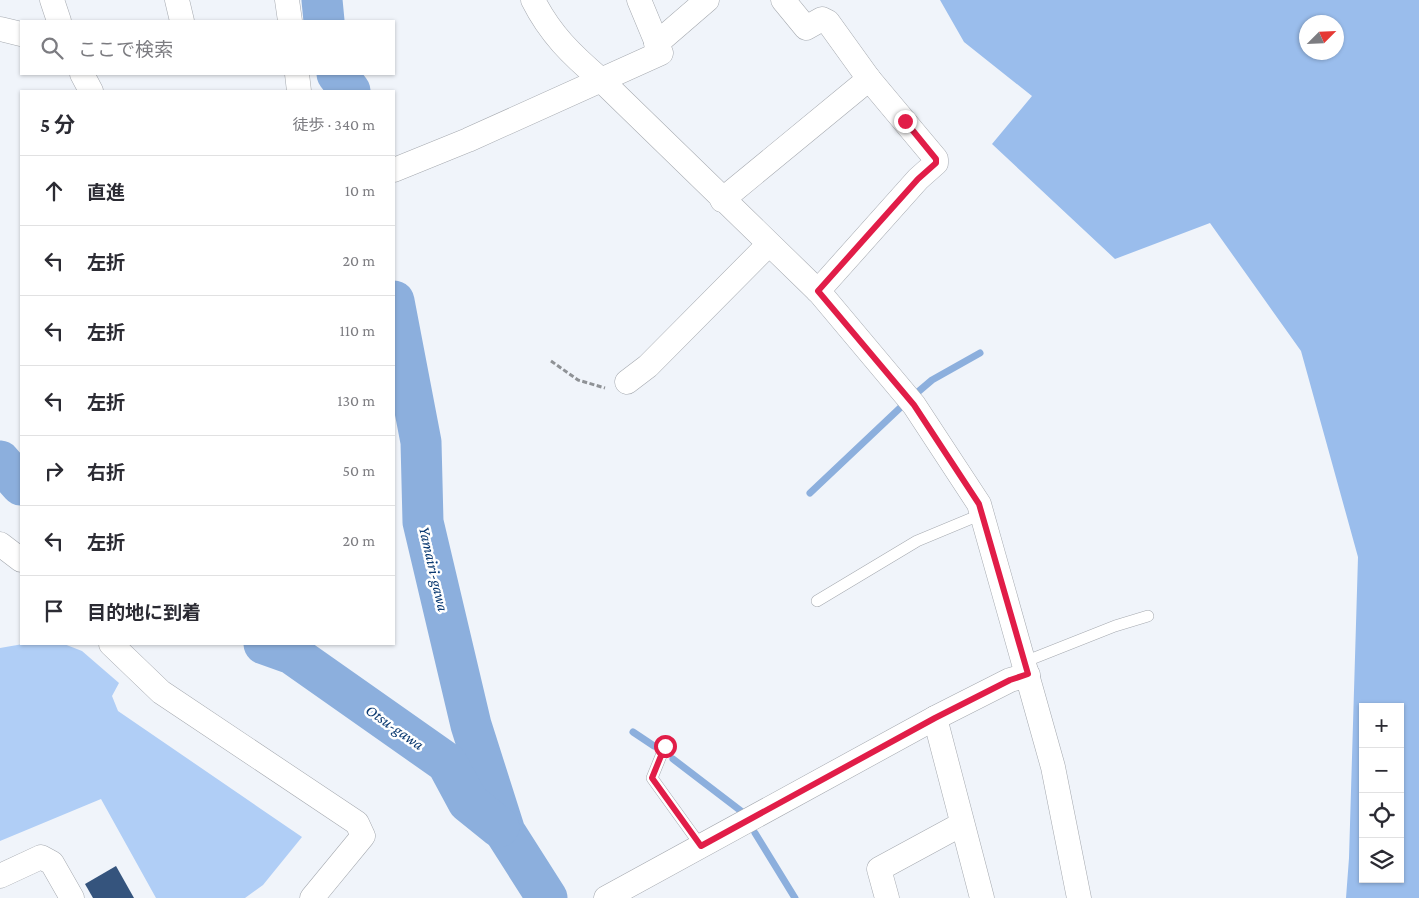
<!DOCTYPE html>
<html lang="ja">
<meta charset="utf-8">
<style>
:root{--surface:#fff;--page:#f2f2f3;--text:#2b2b33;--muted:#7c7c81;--line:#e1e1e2}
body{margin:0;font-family:"Crimson Pro","Noto Sans JP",serif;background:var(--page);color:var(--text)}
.controls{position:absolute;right:15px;bottom:15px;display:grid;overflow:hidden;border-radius:0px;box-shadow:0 1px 4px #0004}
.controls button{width:45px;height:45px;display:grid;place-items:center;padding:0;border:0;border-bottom:1px solid var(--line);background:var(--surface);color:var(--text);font:25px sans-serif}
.compass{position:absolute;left:1299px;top:15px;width:45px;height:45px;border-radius:50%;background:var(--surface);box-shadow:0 1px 4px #0004;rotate:66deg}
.stop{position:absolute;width:15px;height:15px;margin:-11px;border:4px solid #e11d48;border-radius:50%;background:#fff}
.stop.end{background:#e11d48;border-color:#fff;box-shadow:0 1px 5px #0008}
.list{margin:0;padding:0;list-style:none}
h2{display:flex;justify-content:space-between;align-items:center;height:65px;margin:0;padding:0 20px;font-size:21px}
h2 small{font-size:16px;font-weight:400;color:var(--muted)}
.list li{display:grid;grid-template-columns:32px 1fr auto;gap:15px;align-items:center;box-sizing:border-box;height:70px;padding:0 20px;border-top:1px solid var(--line)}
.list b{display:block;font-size:19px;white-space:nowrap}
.list em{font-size:16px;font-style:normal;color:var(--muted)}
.icon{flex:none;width:28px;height:28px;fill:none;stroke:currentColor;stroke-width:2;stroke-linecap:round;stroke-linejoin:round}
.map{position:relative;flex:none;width:1419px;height:898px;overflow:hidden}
.search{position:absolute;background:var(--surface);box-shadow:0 1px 4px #0004;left:20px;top:20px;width:375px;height:55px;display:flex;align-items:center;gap:12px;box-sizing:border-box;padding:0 18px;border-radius:0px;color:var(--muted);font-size:19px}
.panel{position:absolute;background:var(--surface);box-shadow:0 1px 4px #0004;left:20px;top:90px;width:375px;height:555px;border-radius:0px}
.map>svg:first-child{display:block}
.green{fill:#b0cef6}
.forest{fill:#9abdec;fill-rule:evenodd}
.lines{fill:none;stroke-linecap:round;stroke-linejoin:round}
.stream{stroke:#8cafdd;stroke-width:7}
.river{stroke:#8cafdd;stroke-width:41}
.building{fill:#35547d}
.service-casing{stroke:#a5a9af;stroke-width:12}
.minor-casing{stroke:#a5a9af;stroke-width:25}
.path{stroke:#8f9296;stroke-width:3;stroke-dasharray:5 2.5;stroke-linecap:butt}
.service{stroke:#fff;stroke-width:11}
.minor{stroke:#fff;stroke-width:24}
.route{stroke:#e11d48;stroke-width:6}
.labels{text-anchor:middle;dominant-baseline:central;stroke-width:5;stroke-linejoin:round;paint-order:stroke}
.water-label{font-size:16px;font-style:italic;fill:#0a3971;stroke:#fff}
</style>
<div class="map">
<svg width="1419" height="898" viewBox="0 0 1419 898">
<rect width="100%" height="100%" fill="#f0f4fa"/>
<polygon class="green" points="23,644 64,644 82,651 119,683 112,696 118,711 302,837 263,885 245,898 156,898 101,799 0,841 0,648"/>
<path class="forest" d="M940 0H1419V898H1346L1349 858 1358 557 1301 351 1210 223 1115 259 992 144 1032 96 964 42ZM1306 22H1336V52H1306ZM1363 707H1400V879H1363Z"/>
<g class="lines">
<g class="stream">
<polyline points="912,397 932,380 980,353"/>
<polyline points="810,493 901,407"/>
<polyline points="633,732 654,746"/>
<polyline points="673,759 741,811"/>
<polyline points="755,833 795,898"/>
</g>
<g class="river">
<polyline points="322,0 324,21"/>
<polyline points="337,74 350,91"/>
<polyline points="394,301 421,442 423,522 471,725 505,832 547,898"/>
<polyline points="0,461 21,485"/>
<polyline points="264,644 292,654 447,763 468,802 499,827"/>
</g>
</g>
<polygon class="building" points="116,866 134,898 93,898 85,884"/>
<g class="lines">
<g class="service-casing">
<g id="service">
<polyline points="817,601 917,541 982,514"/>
<polyline points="1024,662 1115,626 1148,616"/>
<polyline points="665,746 652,778 701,846"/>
</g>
</g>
<g class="minor-casing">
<g id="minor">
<polyline points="52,0 59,21"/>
<polyline points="177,0 182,21"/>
<polyline points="287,0 290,21"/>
<path d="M533 0C550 34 572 55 600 79L820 293 914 405 979 504 1053 767 1079 898"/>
<polyline points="783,0 806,28 822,19 828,22 869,79 936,159 936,163 918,179 818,291"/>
<polyline points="0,29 21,34"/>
<polyline points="656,44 707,0"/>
<polyline points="82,74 91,91"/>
<polyline points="297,74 299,91"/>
<polyline points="394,170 468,140 661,53 639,0"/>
<polyline points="722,200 869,79"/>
<polyline points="627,382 648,366 768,245"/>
<polyline points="0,544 21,560"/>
<polyline points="111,644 161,692 357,823 363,836 312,898"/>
<polyline points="935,718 982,898"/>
<polyline points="0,876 41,857 52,863 72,898"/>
<polyline points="606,898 935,718 1010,680 1028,675"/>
<polyline points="887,898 879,869 962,824"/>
</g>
</g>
<polyline class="path" points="551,361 578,380 605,388"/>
<use href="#service" class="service"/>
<use href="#minor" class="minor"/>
</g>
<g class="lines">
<polyline class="route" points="665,746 652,778 701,846 935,718 1010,680 1028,674 979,504 914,405 818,291 918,179 936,163 936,159 905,121"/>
</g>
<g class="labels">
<g class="water-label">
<text transform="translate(434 569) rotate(77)">Yamairi-gawa</text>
<text transform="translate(395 727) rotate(35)">Otsu-gawa</text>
</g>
</g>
</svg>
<div class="controls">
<button>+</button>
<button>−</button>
<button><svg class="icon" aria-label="locate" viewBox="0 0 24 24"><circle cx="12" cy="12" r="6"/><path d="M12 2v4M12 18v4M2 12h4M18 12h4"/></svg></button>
<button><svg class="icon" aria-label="layers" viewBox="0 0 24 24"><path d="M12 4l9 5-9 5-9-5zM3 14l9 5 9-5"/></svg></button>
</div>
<svg class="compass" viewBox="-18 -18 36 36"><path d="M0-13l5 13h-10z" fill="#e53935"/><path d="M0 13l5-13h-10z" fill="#7c7c81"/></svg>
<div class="stop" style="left:665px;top:746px"></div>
<div class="stop end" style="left:905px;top:121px"></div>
<div class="search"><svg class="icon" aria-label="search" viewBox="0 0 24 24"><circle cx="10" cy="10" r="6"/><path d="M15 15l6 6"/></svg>ここで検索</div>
<section class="panel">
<h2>5 分<small>徒歩 · 340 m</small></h2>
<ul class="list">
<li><svg class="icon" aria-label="ahead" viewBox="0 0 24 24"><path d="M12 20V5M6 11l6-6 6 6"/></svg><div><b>直進</b></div><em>10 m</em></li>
<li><svg class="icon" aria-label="left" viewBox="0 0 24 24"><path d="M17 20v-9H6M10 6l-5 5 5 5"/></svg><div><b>左折</b></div><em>20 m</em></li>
<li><svg class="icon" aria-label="left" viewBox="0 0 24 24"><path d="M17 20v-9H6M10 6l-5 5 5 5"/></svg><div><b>左折</b></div><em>110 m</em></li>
<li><svg class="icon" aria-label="left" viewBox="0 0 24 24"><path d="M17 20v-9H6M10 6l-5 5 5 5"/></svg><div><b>左折</b></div><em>130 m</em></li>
<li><svg class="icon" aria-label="right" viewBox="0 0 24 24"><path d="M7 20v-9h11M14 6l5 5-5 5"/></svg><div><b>右折</b></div><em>50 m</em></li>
<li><svg class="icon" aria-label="left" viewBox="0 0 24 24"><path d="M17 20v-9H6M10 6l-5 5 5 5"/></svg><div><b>左折</b></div><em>20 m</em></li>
<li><svg class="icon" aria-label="arrive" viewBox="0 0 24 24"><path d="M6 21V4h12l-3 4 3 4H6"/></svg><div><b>目的地に到着</b></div></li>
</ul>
</section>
</div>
